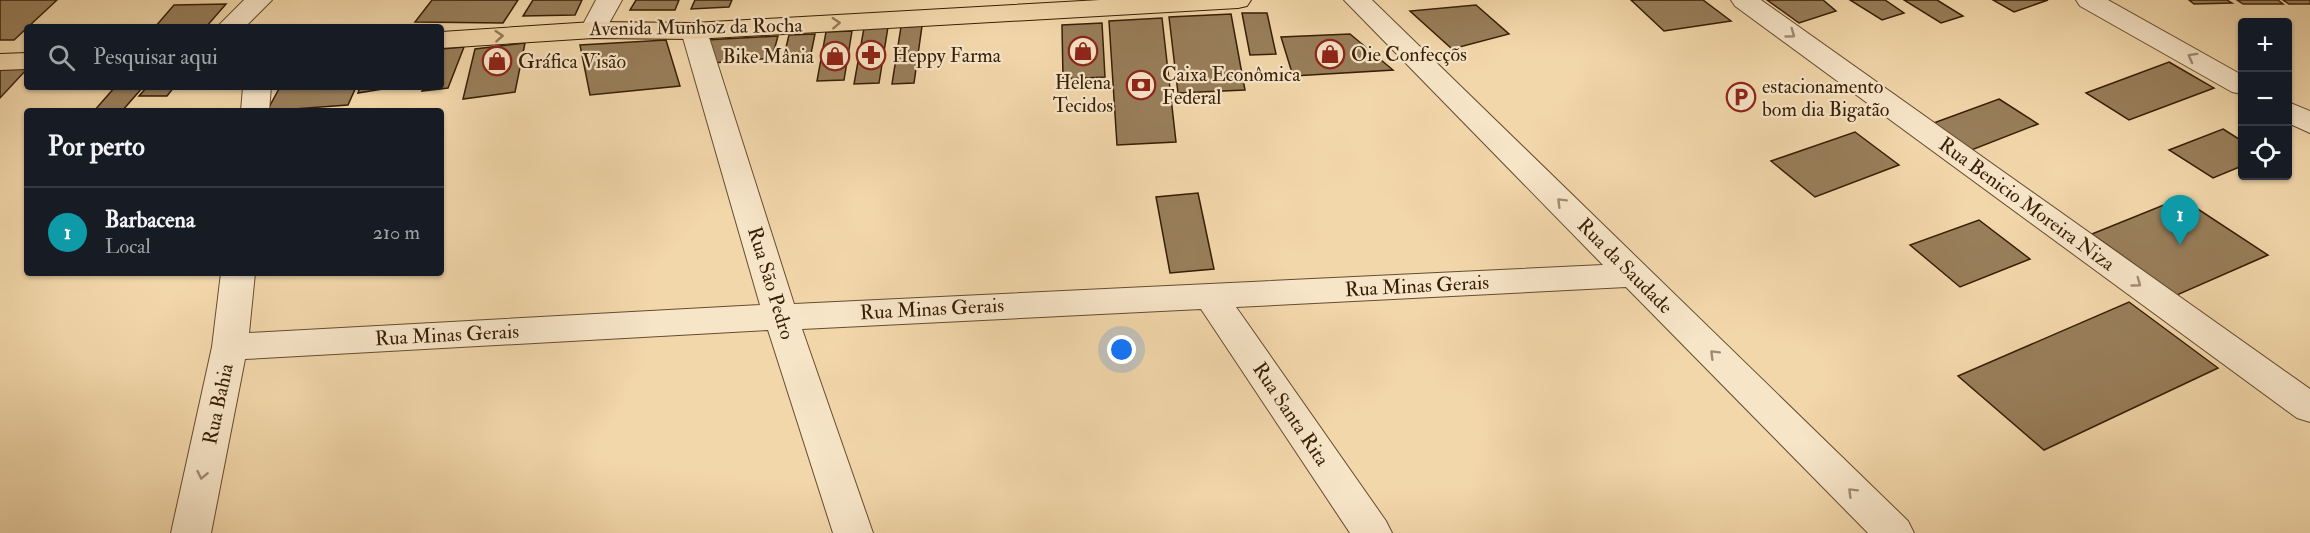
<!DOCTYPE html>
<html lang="pt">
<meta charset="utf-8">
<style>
:root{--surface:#171b24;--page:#242831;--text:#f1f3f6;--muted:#9ea1a6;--line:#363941;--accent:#c59692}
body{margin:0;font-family:"IM FELL Double Pica",serif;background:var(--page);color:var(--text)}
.controls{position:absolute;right:18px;top:18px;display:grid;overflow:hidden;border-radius:6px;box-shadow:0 2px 4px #0004}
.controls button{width:54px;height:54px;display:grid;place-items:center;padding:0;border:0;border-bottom:2px solid var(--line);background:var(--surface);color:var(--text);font:30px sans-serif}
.you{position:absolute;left:1122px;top:350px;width:21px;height:21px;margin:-15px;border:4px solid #fff;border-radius:50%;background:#1a73e8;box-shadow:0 0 0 9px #1a73e833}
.badge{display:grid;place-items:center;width:39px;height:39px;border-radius:50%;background:var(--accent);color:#fff;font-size:20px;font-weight:700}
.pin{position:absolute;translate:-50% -50px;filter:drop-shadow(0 2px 3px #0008)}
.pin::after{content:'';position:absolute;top:32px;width:21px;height:18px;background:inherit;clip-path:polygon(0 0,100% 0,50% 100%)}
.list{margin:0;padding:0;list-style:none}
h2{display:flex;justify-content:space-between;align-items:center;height:78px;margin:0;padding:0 24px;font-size:26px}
h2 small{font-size:20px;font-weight:400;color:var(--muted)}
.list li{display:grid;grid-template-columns:39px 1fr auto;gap:18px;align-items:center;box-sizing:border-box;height:90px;padding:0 24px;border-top:2px solid var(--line)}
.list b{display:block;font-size:22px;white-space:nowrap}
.list p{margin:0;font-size:20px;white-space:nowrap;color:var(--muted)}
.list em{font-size:20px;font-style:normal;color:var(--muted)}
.icon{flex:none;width:33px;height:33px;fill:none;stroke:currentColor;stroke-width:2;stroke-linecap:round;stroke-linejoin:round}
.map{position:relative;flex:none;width:2310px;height:533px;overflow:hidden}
.search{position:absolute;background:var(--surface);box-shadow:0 2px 4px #0004;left:24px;top:24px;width:420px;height:66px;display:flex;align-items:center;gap:15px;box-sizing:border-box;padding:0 21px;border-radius:6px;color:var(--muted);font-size:22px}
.panel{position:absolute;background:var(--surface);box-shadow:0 2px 4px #0004;left:24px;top:108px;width:420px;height:168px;border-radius:6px}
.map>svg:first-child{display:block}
.building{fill:#987e5a;stroke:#371e04;stroke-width:1.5}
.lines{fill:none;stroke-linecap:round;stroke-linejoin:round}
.minor-casing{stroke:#664c2e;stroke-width:2}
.major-casing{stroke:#371e04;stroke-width:2}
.minor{fill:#f7e5c8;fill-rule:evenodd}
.major{fill:#f2d7aa;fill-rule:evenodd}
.oneway{stroke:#947a57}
.oneway2{stroke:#a18b70}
.labels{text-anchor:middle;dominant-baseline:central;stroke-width:4.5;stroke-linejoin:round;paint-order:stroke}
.street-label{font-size:20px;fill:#371e04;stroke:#f7e5c8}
.poi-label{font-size:20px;fill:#371e04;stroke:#f7e5c8;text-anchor:start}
</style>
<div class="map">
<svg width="2310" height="533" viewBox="0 0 2310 533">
<rect width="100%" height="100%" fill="#f2d7aa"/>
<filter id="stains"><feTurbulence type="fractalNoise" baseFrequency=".00333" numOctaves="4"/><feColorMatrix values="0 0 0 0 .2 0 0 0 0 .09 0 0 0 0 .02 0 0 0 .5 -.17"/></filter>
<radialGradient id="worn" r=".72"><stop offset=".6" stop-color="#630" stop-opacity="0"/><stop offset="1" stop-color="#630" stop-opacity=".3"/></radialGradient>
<g class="building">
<polygon points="0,0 57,0 14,40 0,40"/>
<polygon points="432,0 518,0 503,23 415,22"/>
<polygon points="533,0 582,0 575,15 523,16"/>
<polygon points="636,0 679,0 675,10 630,10"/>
<polygon points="695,0 732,0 729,7 691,9"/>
<polygon points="1631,0 1703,0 1731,21 1664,31"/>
<polygon points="1767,0 1823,0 1836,11 1799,23"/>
<polygon points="1850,0 1885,0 1904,13 1882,20"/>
<polygon points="1904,0 1937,0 1963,16 1941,23"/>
<polygon points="1993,0 2048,0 2014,12"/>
<polygon points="2189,0 2227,0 2232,3 2194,4"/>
<polygon points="2237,0 2278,0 2283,4 2243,4"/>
<polygon points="2283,0 2310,0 2310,4 2289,4"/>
<polygon points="226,4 206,27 155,27 174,5"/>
<polygon points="1476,5 1509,34 1452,49 1410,11"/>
<polygon points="1242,13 1267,13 1276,54 1250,55"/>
<polygon points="1231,14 1245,90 1178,93 1169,17"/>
<polygon points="1162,18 1176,142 1117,145 1109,21"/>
<polygon points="1102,23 1105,77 1063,79 1062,25"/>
<polygon points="922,26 914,83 892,84 901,27"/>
<polygon points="888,27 879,83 854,84 864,28"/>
<polygon points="852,31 844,80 817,81 826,32"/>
<polygon points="815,34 809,63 782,64 789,35"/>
<polygon points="1350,34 1393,70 1293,76 1281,37"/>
<polygon points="778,36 772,58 713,63 706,40"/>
<polygon points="666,40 680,86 590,95 580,45"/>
<polygon points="525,43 515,92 463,99 475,49"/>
<polygon points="464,47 448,88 422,91 424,87 441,87 441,49"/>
<polygon points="2169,62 2214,88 2129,120 2086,93"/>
<polygon points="27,66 27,69 0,98 0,68"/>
<polygon points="115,87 143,87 122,111 94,111"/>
<polygon points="147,87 174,87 167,96 139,96"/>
<polygon points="280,87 356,87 348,105 267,111"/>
<polygon points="360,87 395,87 358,93"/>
<polygon points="1999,99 2038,124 1969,151 1931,124"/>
<polygon points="2223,129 2242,141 2242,166 2213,178 2169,150"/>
<polygon points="1855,132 1899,165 1815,197 1771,161"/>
<polygon points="1198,193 1214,269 1170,273 1156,197"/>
<polygon points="2181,198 2268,255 2177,295 2092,234"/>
<polygon points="1979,220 2030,259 1960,287 1910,245"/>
<polygon points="2129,302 2218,368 2044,450 1958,376"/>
</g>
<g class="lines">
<g class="minor-casing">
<g id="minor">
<polygon points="244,0 272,0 245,27 217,27"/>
<polygon points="596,0 622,0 602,36 593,38 584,36 580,30"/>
<polygon points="1344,0 1372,0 1908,521 1914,533 1868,533 1626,287 1236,307 1386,521 1392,533 1350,533 1201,309 802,329 873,533 833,533 768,330 245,359 211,533 171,533 212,347 221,273 255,273 249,333 760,305 681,31 684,25 694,23 704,25 707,31 794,304 1603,265"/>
<polygon points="1731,0 1761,0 2310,389 2310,422 2297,418 1735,6"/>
<polygon points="2076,0 2108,0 2242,75 2242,94 2232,92 2080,6"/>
<polygon points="243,87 271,87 269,111 241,111"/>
<polygon points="2288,102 2310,111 2310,133 2288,123"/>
</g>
</g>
<g class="major-casing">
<g id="major">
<polygon points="1100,0 1251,0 1247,6 1238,8 694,39 593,38 441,48 441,32 593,22 694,23"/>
<polygon points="27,53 27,69 0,70 0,54"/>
</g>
</g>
<use href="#minor" class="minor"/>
<use href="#major" class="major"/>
</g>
<defs><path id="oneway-chevron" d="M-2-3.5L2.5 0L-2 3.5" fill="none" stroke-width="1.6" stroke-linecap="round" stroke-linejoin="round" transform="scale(1.5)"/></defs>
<g class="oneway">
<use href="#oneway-chevron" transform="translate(836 23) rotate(-3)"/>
<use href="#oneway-chevron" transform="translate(499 36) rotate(-4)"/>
</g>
<g class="oneway2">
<use href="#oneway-chevron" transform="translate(1791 34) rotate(36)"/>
<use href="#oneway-chevron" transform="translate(2192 57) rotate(-151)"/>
<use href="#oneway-chevron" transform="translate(1561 202) rotate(-135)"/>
<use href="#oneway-chevron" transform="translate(2137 283) rotate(36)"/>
<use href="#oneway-chevron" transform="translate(1714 354) rotate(-135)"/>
<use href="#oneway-chevron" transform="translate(202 475) rotate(102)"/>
<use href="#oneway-chevron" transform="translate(1852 492) rotate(-135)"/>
</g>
<defs>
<g id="shop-ring" transform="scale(1.5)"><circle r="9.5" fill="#f7e5c8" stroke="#8f2418" stroke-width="1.5"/><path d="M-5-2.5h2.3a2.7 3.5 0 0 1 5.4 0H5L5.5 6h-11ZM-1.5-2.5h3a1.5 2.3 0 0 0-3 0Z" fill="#8f2418"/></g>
<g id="pharmacy-ring" transform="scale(1.5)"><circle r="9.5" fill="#f7e5c8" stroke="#8f2418" stroke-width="1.5"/><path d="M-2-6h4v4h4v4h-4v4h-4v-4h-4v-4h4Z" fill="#8f2418"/></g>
<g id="bank-ring" transform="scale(1.5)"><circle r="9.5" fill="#f7e5c8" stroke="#8f2418" stroke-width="1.5"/><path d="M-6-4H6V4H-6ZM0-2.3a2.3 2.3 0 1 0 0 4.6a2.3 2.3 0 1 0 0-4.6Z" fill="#8f2418"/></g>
<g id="parking-ring" transform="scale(1.5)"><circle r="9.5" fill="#f7e5c8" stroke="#8f2418" stroke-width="1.5"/><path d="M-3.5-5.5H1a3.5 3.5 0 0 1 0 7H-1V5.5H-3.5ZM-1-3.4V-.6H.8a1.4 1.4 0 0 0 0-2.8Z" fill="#8f2418"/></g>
</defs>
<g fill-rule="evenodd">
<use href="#shop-ring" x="1083" y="51"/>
<use href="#shop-ring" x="1330" y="54"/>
<use href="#pharmacy-ring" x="871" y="55"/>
<use href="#shop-ring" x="835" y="56"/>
<use href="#shop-ring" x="497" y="61"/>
<use href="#bank-ring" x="1141" y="85"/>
<use href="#parking-ring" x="1741" y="97"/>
</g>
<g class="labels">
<g class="street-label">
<text transform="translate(696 27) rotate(-1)">Avenida Munhoz da Rocha</text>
<text transform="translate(2027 204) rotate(36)">Rua Benicio Moreira Niza</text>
<text transform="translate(1625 266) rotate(45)">Rua da Saudade</text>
<text transform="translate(771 283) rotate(73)">Rua São Pedro</text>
<text transform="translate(1417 286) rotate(-3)">Rua Minas Gerais</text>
<text transform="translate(932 309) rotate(-3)">Rua Minas Gerais</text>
<text transform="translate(447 335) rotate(-3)">Rua Minas Gerais</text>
<text transform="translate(218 404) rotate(-78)">Rua Bahia</text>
<text transform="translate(1291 414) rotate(56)">Rua Santa Rita</text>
</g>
<g class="poi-label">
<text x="1351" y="54">Oie Confecçõs</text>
<text x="892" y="55">Heppy Farma</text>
<text x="814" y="56" text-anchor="end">Bike Mânia</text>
<text x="518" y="61">Gráfica Visão</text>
<text x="1162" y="74">Caixa Econômica<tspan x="1162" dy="23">Federal</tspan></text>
<text x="1083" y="82" text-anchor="middle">Helena<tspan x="1083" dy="23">Tecidos</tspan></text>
<text x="1762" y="86">estacionamento<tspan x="1762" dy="23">bom dia Bigatão</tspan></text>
</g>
</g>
<rect width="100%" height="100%" filter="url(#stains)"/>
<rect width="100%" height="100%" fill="url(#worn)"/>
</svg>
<div class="controls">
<button>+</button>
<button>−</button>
<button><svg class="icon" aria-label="locate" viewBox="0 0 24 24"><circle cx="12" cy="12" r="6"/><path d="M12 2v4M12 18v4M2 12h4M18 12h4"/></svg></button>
</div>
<div class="you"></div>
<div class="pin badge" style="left:2180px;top:245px;background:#0f9aa8">1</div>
<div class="search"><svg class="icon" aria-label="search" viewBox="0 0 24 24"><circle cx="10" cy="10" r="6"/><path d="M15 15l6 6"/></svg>Pesquisar aqui</div>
<section class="panel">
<h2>Por perto<small></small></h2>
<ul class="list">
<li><span class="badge" style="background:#0f9aa8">1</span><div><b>Barbacena</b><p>Local</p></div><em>210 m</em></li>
</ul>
</section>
</div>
